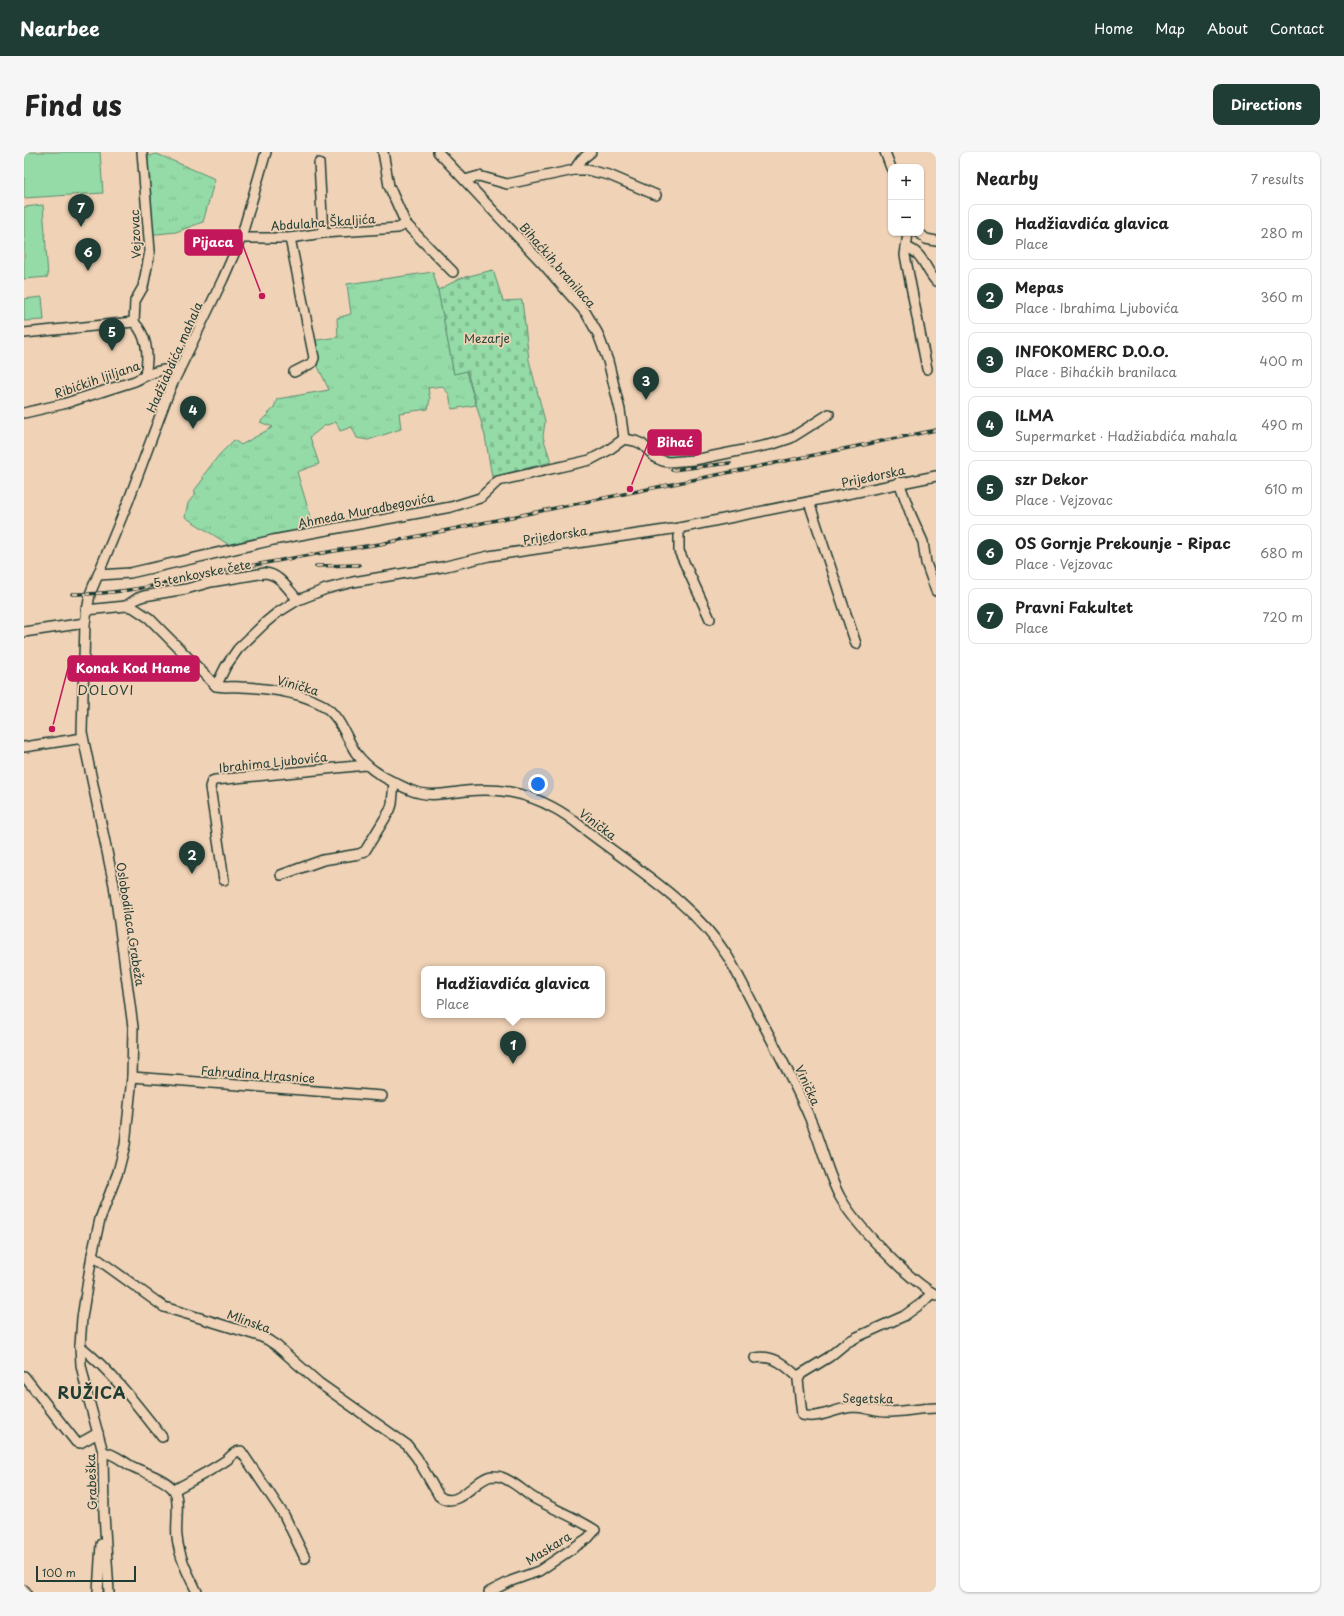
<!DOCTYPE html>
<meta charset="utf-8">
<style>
:root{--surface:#fff;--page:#f6f6f6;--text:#222;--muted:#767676;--line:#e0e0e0;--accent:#1f3d34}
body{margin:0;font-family:"Playpen Sans",sans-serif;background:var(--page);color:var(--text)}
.controls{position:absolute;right:12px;top:12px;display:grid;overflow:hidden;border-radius:8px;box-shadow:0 1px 3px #0004}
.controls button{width:36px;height:36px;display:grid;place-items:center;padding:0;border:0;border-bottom:1px solid var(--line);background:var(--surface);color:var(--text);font:20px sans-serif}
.scale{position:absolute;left:12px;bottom:10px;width:100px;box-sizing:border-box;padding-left:4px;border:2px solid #1f3d34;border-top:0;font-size:11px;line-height:14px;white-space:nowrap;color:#1f3d34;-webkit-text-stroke:3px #f0d2b6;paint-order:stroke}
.you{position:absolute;left:514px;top:632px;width:14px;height:14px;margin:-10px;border:3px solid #fff;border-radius:50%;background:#1a73e8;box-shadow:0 0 0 6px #1a73e833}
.badge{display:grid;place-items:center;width:26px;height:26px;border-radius:50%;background:var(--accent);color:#fff;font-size:13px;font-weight:700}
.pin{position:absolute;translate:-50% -33px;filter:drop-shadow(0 1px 2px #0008)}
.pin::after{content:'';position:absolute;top:21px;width:14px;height:12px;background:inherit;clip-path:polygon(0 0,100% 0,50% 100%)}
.popup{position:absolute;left:397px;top:814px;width:184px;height:52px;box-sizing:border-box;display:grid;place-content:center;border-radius:8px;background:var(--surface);filter:drop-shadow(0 1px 3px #0005);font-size:13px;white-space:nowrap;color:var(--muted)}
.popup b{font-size:15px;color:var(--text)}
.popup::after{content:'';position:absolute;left:50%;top:100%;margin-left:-8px;border:8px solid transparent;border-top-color:var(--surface)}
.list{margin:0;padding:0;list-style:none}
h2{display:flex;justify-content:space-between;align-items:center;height:52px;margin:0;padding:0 16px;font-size:17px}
h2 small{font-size:13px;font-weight:400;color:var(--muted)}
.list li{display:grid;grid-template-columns:26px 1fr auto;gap:12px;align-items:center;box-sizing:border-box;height:56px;margin:0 8px 8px;padding:0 8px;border:1px solid var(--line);border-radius:8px}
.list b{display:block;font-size:15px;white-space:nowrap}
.list p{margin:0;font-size:13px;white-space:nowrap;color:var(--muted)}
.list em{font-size:13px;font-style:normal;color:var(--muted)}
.map{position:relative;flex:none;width:912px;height:1440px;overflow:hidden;border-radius:8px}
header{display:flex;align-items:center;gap:24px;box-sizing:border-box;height:56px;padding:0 20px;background:var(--accent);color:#fff}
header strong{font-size:19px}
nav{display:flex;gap:22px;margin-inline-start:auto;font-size:14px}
.intro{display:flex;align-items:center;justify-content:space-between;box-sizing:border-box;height:96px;padding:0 24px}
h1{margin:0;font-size:28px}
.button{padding:10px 18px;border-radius:8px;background:var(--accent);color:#fff;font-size:14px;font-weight:700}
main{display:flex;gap:24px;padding:0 24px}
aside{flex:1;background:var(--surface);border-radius:8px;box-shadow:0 1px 3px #0004}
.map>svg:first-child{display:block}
.grass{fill:url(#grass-tufts);stroke:#5a8c6e}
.cemetery{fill:url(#cemetery-stones);stroke:#5a8c6e}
.garden{fill:#95dba8;stroke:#5a8c6e}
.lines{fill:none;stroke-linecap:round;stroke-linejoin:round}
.minor-casing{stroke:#1f3d34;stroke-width:12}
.minor{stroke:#f0d2b6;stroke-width:9}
.rail-casing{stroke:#1f3d34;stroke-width:3.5}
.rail{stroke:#f0d2b6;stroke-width:2;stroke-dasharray:6;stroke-linecap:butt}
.labels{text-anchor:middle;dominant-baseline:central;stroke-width:3.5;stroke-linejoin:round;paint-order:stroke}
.street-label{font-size:12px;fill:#1f3d34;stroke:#f0d2b6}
.park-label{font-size:12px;fill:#2b4d40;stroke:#f0d2b6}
.neighbourhood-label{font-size:13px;letter-spacing:1px;fill:#1f3d34;stroke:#f0d2b6}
.district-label{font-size:16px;font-weight:bold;letter-spacing:1px;fill:#1f3d34;stroke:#f0d2b6}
.leader{fill:none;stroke:#c2185b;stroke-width:1.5}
.callout-dot{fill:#c2185b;stroke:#f0d2b6;stroke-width:1.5}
.callout{fill:#c2185b;stroke:#c2185b;stroke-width:1.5}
.callout-label{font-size:13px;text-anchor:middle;font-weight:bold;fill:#fff}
</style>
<header>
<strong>Nearbee</strong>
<nav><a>Home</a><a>Map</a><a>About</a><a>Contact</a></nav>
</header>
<div class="intro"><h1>Find us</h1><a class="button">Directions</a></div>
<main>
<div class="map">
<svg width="912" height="1440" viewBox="0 0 912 1440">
<defs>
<pattern id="grass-tufts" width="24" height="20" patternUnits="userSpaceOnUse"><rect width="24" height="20" fill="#95dba8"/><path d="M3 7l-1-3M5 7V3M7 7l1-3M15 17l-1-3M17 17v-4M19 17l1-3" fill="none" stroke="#80bd91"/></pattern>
<pattern id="cemetery-stones" width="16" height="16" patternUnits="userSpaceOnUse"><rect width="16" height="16" fill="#95dba8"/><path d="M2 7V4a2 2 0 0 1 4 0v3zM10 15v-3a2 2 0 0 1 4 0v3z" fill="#80bd91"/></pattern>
</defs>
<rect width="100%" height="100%" fill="#f0d2b6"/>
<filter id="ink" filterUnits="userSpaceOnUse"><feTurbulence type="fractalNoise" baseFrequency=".025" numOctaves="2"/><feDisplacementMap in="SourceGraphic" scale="8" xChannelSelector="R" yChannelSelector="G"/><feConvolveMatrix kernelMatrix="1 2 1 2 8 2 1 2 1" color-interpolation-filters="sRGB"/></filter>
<g filter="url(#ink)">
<g class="grass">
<polygon points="133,2 191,27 179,70 152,80 123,83 118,5"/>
<polygon points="409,120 414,138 430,222 442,219 452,253 428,257 425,242 418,234 404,236 406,247 404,257 375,261 377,277 344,288 333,286 328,275 316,279 312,270 300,274 286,285 295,312 273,320 291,380 210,396 161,365 164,351 172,341 170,339 180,326 178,325 195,303 210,288 217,293 249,275 236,270 250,256 253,247 305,238 290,206 287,189 314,185 313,166 327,162 323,132"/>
<polygon points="660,280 663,282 670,308 638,314 631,284"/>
</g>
<polygon class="cemetery" points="469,118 479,149 498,148 505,208 521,269 519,285 527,310 468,325 461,284 443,219 430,222 414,138 437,126"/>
<g class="garden">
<polygon points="0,0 76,0 79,41 0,46"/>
<polygon points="19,53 24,125 0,127 0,55"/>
<polygon points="18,145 20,168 0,169 0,147"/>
</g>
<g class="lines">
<g class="minor-casing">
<g id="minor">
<polyline points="359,0 365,34 382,72 429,120"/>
<polyline points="414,0 520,113 562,161 574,182 584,209 596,258 600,287"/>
<polyline points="861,0 867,16"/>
<polyline points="295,11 299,81"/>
<polyline points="550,18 557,8 567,0"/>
<polyline points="441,28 455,24 483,32 550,18 563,18 585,23 632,43"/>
<polyline points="884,81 881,103 903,217"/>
<polyline points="895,81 902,87 912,89"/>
<polyline points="217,86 266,86 299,81 374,76 382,72"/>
<polyline points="266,86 290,206 288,211 270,220"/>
<path d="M882 95C900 101 901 118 912 129"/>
<polyline points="110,170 111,149 119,135 126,99 118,0"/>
<path d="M110 170C124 185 125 204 121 223"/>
<polyline points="0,181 110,170"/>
<path d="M0 261 39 252 111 229C127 221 136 216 155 218"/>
<polyline points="600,287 611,289 618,292 632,306 639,309 645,310 670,308 749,292 767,286 805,262"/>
<polyline points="875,330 887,363 899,390 902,411 912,439"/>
<polyline points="785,350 832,492"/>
<polyline points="655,376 655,399 686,467"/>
<polyline points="75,423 106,421 249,388 427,355 456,346 474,329 566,308 583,299 600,287"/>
<path d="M102 454 114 446 120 444 162 437 187 430 241 421C256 422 264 438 274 448"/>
<path d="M62 458 102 454 110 456 125 466 192 534C200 536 209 534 217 535 243 536 273 539 297 552 316 563 321 584 332 601 345 619 366 629 386 638 405 646 423 641 442 639 475 636 501 640 530 656 544 663 555 673 568 683 616 719 671 753 704 805 715 824 725 844 735 864 753 898 772 933 787 969 798 994 803 1021 816 1045 832 1074 884 1127 912 1143"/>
<polyline points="0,480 61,471"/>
<polyline points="192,534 202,514 214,497 242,470 253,461 274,448 302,437 329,430 418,415 465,404 655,376 912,324"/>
<polyline points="0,595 59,586"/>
<polyline points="257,723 299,708 335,702 341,699 366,658 368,652 370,630"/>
<polyline points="200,728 186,635 188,629 191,628 342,613"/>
<polyline points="108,925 358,944"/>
<path d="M68 1103 140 1155 235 1184 244 1188 253 1194 295 1231 383 1293 393 1306 415 1344C434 1359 451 1326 468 1324 470 1324 475 1324 477 1325 489 1329 498 1338 508 1345 529 1357 551 1365 571 1378L564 1386 515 1419 487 1429 465 1440"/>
<path d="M908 1141 898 1151 880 1164 833 1185 822 1191 805 1205 777 1222 774 1228 778 1263C795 1268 812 1256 829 1255 841 1255 851 1260 863 1260 879 1260 896 1256 912 1256"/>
<path d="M56 1194C88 1220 113 1253 138 1285"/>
<path d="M731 1206C749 1202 761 1213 774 1225"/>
<polyline points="0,1224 52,1290 56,1291 74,1281"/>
<path d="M79 1300C90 1301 99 1310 109 1315 120 1320 141 1327 149 1337 157 1346 151 1373 153 1385 155 1405 164 1422 173 1440"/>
<path d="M150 1338C168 1328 187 1319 204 1307 208 1303 211 1299 217 1299L260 1363 281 1406"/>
<polyline points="0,1438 2,1440"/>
<polyline points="74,1440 77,1392"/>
<polyline points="85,1440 80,1362 79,1300 64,1245 57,1213 56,1194 58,1166 68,1103 76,1067 94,1020 101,993 108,925 109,875 90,733 58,580 61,471 66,442 104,350 146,237 199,127 217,86 242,0"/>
</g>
</g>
<use href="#minor" class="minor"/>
<g class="rail-casing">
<g id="rail">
<polyline points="648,318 706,311"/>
<polyline points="292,414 335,413"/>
<path d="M48 442C96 443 143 431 189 421 245 410 300 400 356 392L912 278"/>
</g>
</g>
<use href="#rail" class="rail"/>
</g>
</g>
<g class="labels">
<g class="street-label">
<text transform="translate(299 70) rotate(-4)">Abdulaha Škaljića</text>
<text transform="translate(111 82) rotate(-92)">Vejzovac</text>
<text transform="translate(534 113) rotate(49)">Bihaćkih branilaca</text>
<text transform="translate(150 205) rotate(-66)">Hadžiabdića mahala</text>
<text transform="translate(73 227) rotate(-19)">Ribićkih ljiljana</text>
<text transform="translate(849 324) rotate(-12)">Prijedorska</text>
<text transform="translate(342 358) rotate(-11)">Ahmeda Muradbegovića</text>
<text transform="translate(531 383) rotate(-9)">Prijedorska</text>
<text transform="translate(178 421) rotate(-11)">5. tenkovske čete</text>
<text transform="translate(274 533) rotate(16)">Vinička</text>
<text transform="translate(249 610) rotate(-6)">Ibrahima Ljubovića</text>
<text transform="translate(574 672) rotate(37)">Vinička</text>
<text transform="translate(107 772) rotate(81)">Oslobodilaca Grabeža</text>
<text transform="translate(234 922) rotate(4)">Fahrudina Hrasnice</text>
<text transform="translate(784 933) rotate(65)">Vinička</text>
<text transform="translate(225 1169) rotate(20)">Mlinska</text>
<text transform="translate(844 1246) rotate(1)">Segetska</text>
<text transform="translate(67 1330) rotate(-92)">Grabeška</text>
<text transform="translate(524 1396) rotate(-32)">Maskara</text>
</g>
<g class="park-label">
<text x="463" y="186">Mezarje</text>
</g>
<g class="neighbourhood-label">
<text x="82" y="537">DOLOVI</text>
</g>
<g class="district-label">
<text x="68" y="1240">RUŽICA</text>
</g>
</g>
<path class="leader" d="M238 144L218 91M606 337L624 291M28 577L44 516"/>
<g class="callout-dot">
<circle cx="238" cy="144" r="4"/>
<circle cx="606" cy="337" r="4"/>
<circle cx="28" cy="577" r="4"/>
</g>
<g class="callout">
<rect x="161" y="78" width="57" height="25" rx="4"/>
<rect x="624" y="278" width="53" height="25" rx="4"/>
<rect x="44" y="504" width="131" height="25" rx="4"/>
</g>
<g class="callout-label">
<text x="189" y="95">Pijaca</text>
<text x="651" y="295">Bihać</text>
<text x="109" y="521">Konak Kod Hame</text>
</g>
</svg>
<div class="controls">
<button>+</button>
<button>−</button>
</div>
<div class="scale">100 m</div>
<div class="you"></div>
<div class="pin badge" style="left:489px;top:912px">1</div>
<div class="popup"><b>Hadžiavdića glavica</b>Place</div>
<div class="pin badge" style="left:168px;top:722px">2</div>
<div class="pin badge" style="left:622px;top:248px">3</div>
<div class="pin badge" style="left:169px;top:277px">4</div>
<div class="pin badge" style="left:88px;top:199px">5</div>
<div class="pin badge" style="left:64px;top:119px">6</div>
<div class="pin badge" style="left:57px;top:75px">7</div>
</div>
<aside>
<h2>Nearby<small>7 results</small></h2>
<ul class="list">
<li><span class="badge">1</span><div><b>Hadžiavdića glavica</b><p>Place</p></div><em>280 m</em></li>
<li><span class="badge">2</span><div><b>Mepas</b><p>Place · Ibrahima Ljubovića</p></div><em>360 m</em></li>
<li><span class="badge">3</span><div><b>INFOKOMERC D.O.O.</b><p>Place · Bihaćkih branilaca</p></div><em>400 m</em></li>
<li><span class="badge">4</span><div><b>ILMA</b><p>Supermarket · Hadžiabdića mahala</p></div><em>490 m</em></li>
<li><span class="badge">5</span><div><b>szr Dekor</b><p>Place · Vejzovac</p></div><em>610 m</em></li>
<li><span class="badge">6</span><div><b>OS Gornje Prekounje - Ripac</b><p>Place · Vejzovac</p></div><em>680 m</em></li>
<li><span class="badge">7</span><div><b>Pravni Fakultet</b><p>Place</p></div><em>720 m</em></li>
</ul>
</aside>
</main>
